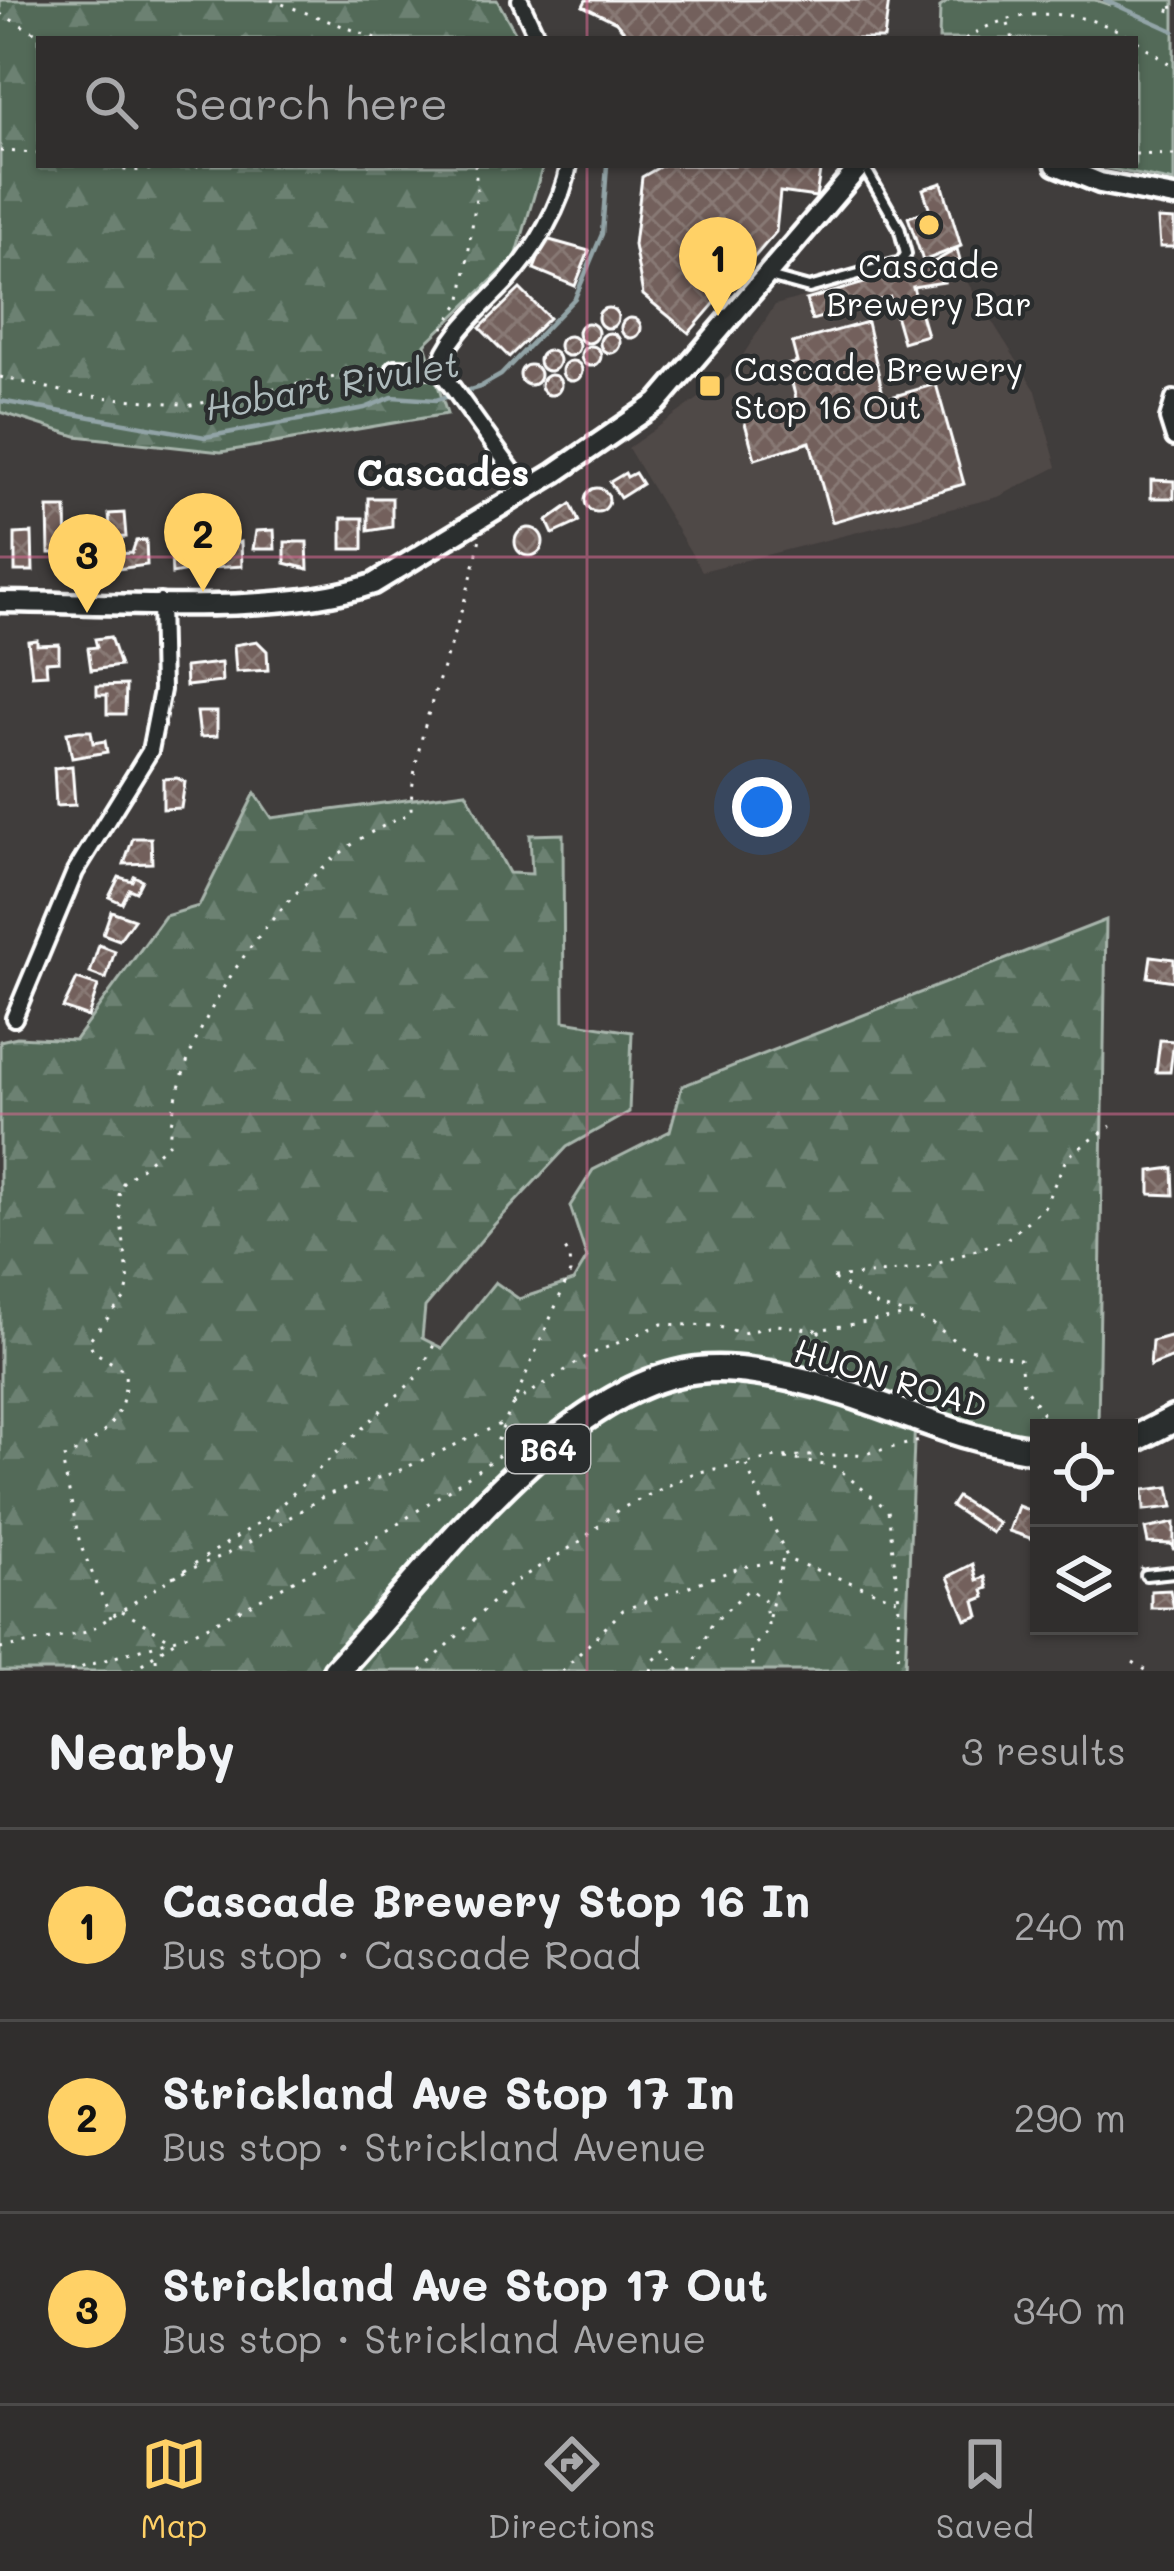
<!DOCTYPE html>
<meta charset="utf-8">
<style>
:root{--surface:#302e2d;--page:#383635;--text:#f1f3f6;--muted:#a8a8aa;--line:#4b4a49;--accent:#ffd166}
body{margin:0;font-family:Mali,sans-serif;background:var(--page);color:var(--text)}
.controls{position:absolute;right:36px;bottom:36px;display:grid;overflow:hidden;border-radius:0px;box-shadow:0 3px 9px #0004}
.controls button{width:108px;height:108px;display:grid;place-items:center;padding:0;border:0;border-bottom:3px solid var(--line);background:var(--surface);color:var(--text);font:60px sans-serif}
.you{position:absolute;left:762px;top:807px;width:42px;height:42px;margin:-30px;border:9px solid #fff;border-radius:50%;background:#1a73e8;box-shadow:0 0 0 18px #1a73e833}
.badge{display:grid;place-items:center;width:78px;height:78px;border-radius:50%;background:var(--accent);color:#111;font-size:39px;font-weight:700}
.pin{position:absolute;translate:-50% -99px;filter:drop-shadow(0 3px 6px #0008)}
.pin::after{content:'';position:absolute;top:63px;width:42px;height:36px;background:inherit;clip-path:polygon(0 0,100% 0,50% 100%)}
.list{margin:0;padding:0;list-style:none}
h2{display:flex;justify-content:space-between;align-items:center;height:156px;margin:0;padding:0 48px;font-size:51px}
h2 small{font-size:39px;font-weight:400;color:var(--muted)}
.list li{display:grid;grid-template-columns:78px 1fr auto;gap:36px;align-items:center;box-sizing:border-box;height:192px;padding:0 48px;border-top:3px solid var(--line)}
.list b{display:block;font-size:45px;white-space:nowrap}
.list p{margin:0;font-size:39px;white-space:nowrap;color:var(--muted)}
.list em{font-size:39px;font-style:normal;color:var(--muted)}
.icon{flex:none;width:66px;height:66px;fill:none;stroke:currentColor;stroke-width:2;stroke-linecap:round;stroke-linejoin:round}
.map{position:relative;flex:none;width:1174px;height:1671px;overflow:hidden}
.search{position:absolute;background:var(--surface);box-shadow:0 3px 9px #0004;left:36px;right:36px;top:36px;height:132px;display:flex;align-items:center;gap:30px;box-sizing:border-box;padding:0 42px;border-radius:0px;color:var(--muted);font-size:45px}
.sheet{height:732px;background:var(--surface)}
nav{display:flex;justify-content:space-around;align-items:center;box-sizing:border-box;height:168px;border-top:3px solid var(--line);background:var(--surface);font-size:33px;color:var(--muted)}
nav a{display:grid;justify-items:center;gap:6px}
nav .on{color:var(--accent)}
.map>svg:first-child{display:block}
.built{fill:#4f4846}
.forest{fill:url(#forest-firs);stroke:#a8b5ac;stroke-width:3}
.park{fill:#526b59;stroke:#a8b5ac;stroke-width:3}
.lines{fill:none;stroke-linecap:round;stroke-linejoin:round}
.stream{stroke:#92a4a7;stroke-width:4.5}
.building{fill:url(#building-cross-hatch);stroke:#fff;stroke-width:3}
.service-casing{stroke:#fff;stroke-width:16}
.minor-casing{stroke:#fff;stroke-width:22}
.tertiary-casing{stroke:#fff;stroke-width:27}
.primary-casing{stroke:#fff;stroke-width:33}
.path{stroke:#fff;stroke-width:3;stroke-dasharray:3 9;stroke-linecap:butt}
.service{stroke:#2a2d2e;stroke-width:8}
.minor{stroke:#2a2d2e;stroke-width:14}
.tertiary{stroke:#2a2d2e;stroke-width:18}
.primary{stroke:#2a2d2e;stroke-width:24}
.grid{fill:none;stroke:#d76994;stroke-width:3;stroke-opacity:0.55}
.poi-dot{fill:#ffd166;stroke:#2a2d2e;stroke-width:4.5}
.labels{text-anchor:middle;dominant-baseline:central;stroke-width:9;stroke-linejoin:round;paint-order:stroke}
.shield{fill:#2a2d2e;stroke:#bfc0c0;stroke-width:3}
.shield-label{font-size:30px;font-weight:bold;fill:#fff}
.poi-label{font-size:33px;fill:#fff;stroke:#2a2d2e}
.street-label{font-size:33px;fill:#fff;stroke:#2a2d2e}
.water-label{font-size:36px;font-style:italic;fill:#aebbbd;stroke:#2a2d2e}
.neighbourhood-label{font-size:36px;font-weight:bold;fill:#fff;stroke:#2a2d2e}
</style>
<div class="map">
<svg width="1174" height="1671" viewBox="0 0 1174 1671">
<defs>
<pattern id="forest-firs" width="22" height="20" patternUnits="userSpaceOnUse" patternTransform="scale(3)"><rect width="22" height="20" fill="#526b59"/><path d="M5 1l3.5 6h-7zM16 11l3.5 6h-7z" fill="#6c8172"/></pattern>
<pattern id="building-cross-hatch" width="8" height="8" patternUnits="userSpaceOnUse" patternTransform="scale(3)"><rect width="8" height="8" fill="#73615c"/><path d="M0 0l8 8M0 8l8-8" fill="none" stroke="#887974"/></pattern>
</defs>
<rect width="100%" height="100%" fill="#403d3c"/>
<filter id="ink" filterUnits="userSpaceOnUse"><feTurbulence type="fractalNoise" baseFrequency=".00833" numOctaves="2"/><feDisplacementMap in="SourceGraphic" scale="24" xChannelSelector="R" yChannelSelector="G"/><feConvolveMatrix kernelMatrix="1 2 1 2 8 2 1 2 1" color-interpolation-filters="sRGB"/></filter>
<g filter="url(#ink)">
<polygon class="built" points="920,263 959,269 1036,391 1057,467 998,497 702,571 628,448 729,377 775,305"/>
<g class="forest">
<polygon points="0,0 497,0 519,39 39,39 39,165 543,165 516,257 425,344 447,414 221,452 76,436 0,412"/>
<polygon points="466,792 509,873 532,874 530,835 563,834 564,1021 632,1032 629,1112 567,1147 494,1225 425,1307 422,1338 442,1348 495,1282 519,1299 573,1281 587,1258 570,1206 593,1170 670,1131 682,1086 1106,920 1098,1428 1039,1428 1039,1450 915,1417 905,1671 0,1671 0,1041 17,1037 75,1040 165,916 199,906 255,793 272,818"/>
</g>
<polygon class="park" points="950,0 1095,0 1110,5 1112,0 1174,0 1174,182 1092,165 1135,165 1135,39 939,39 940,7"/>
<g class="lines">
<g class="stream">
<polyline points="1105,0 1174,31"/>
<polyline points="0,401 205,437 365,408 392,397 436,400 480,387 501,375 575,298 602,234 607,165"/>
</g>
</g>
<g class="building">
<polygon points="586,0 889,0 884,39 631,39 616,22 583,6"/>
<polygon points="663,165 821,165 816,197 780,192 776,232 689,333 643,295 634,245 642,177"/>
<polygon points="942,183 961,246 923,261 908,217 930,210 923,189"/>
<polygon points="1158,219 1174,220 1174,247 1160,247"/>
<polygon points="546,239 589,251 575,286 534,269"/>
<polygon points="957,249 960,260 940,270 944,282 913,287 927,335 903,342 890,297 812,320 806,300 932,263"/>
<polygon points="520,289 549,318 509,357 480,328"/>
<circle cx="608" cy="318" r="10"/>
<circle cx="631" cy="328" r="10"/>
<polygon points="867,322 884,399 936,384 964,484 832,522 810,442 755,459 743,416 797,402 787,365 797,362 792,343"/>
<circle cx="588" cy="333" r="10"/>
<circle cx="610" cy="343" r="10"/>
<circle cx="569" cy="346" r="10"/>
<circle cx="591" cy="356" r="10"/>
<circle cx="549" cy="361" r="10"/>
<circle cx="572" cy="371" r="10"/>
<circle cx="530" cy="375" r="10"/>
<circle cx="551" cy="385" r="10"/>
<polygon points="625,473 627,477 635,473 642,484 620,498 610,482"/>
<polygon points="1151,480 1174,481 1174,498 1151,498"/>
<circle cx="597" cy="500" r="12"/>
<polygon points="368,498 392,498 392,527 368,531"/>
<polygon points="571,504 579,522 553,534 547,521"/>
<polygon points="48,508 66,508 67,553 49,553"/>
<polygon points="124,513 126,537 111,538 109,514"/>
<rect x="342" y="518" width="21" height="31"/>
<circle cx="529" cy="542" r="14"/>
<polygon points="274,530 275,549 253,549 256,531"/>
<polygon points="32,533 33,571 15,571 15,534"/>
<polygon points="146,540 147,565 117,569 116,554 132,553 136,541"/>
<polygon points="241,542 242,566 210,568 210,550"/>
<polygon points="285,542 307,542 308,569 285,563"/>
<polygon points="100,543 108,547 109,565 91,560 91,568 82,568 81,550"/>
<polygon points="202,551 203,568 172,574 171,554"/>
<polygon points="110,637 120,666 91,670 88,648 97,647 95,639"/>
<polygon points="37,640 37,645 59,644 59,661 46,662 47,674 32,675 28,641"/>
<polygon points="257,641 267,651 268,670 236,672 234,645"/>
<polygon points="221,663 222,682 186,686 185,667"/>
<polygon points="126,685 125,714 107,714 107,695 97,695 97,686"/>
<polygon points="197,712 217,712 217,736 200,737"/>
<polygon points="79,731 91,731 93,743 105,741 107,752 72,758 67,733"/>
<polygon points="72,766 75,805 56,806 54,768"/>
<polygon points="177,778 185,782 181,808 163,809 163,779"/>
<polygon points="133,838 151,838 152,863 124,864"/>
<polygon points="134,876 142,880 136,892 129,889 122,903 109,897 119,877 132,881"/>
<polygon points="111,911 134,919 119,940 103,934"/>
<polygon points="99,945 115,951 106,979 90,973"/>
<polygon points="1151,956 1174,959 1174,981 1148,977"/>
<polygon points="77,979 98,986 88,1017 63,1008"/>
<polygon points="1160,1040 1174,1041 1170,1072 1156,1072"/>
<polygon points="1173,1168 1174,1195 1150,1194 1150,1171"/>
<polygon points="1169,1336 1174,1337 1174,1357 1150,1366 1152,1341"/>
<polygon points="1169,1487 1173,1507 1144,1510 1143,1490"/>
<polygon points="957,1497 999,1523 992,1533 951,1506"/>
<polygon points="1018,1506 1039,1514 1033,1539 1009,1531"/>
<polygon points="1174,1523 1174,1550 1171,1544 1148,1543 1145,1529"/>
<polygon points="973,1564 977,1580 985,1577 988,1588 983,1590 985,1597 975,1601 979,1616 966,1620 948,1577"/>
<polygon points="1170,1590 1174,1608 1151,1608 1151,1591"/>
</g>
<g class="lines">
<g class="service-casing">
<g id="service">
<polyline points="769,277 809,288 901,262 906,254 899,227 869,175"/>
<polyline points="1146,1575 1174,1572"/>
</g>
</g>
<g class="minor-casing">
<g id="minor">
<polyline points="520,0 538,39"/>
<polyline points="395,368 439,369"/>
<polyline points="1174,399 1168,419 1174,438"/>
<path d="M527 491 439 369C447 335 485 305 508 280 535 250 562 205 569 165"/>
<polyline points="14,1018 75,872 150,751 162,690 160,602"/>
</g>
</g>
<g class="tertiary-casing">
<g id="tertiary">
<polyline points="1056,165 1100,183 1174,197"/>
<path d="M0 602C105 602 278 617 373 584L555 473 657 403 861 165"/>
</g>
</g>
<g class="primary-casing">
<g id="primary">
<polyline points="1129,1442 1174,1419"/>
<path d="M336 1671C424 1577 548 1405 676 1374 715 1364 756 1371 794 1379 877 1396 954 1442 1039 1450"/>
</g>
</g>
<g class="path">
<polyline points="271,0 378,39"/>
<polyline points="1174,7 1165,9 1174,12"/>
<polyline points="0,14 48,39"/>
<polyline points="1008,24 1013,39"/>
<path d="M965 39C1018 4 1082 8 1134 39"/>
<polyline points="1137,41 1174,67"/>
<polyline points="0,151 39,153"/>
<polyline points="1135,154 1174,155"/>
<polyline points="100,165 130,171 200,166"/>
<polyline points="443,328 462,299 477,191 475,165"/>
<polyline points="0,377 79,395 191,405 381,368"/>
<polyline points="833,1278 925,1268 1007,1239 1044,1207 1067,1157 1111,1126"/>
<polyline points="834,1279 878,1306 906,1314"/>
<polyline points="818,1331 837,1348 851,1376"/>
<polyline points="513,1404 589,1355 662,1324 715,1326 743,1333 777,1325 817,1330 909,1315 933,1324 964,1348 1020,1359 1023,1385 1053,1428"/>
<polyline points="505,1448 497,1443 499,1436 570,1273 569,1255 561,1243"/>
<polyline points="785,1458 836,1467 888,1510 899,1600 897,1671"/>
<polyline points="1134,1462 1132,1556 1142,1569"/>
<polyline points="746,1465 788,1559"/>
<polyline points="172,1577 238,1549 326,1495 396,1472 505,1422"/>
<polyline points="122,1611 170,1639"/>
<polyline points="769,1617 782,1563"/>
<path d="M111 1618 80 1544 62 1459C102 1440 128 1418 125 1371L93 1351 89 1340 125 1298 129 1283 118 1198 123 1183 169 1143C176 1034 266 905 354 843 372 830 392 823 411 812 411 729 465 626 480 537"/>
<polyline points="0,1649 87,1632 268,1517 418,1376 437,1339"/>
<polyline points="156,1658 157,1671"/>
<polyline points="1133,1662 1147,1671"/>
<polyline points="70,1671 195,1632 249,1605 392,1528 535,1431"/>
<polyline points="132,1671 178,1638"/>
<polyline points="421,1671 511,1584 578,1543 618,1510 694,1473 777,1457 864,1454 920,1441"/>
<polyline points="562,1671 623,1610 742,1567 789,1560 899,1600"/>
<polyline points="651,1671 654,1660 666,1650 679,1671"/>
<polyline points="691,1671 711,1625 749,1589 764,1599 769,1630 751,1649 754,1671"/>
</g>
<use href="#service" class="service"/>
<use href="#minor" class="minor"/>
<use href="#tertiary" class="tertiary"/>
<use href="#primary" class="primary"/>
</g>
</g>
<path class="grid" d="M587 0V39M587 165V1671M0 557H1174M0 1114H1174"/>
<g class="poi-dot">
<circle cx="929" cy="225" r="12"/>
<rect x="698" y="374" width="24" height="24" rx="6"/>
</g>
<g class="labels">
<rect class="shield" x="506" y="1425" width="84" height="48" rx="9"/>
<g class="shield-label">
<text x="548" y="1449">B64</text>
</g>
<g class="poi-label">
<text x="929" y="264">Cascade<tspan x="929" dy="38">Brewery Bar</tspan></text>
<text x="734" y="367" text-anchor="start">Cascade Brewery<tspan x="734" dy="38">Stop 16 Out</tspan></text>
</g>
<g class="street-label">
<text transform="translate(891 1377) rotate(17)">HUON ROAD</text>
</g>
<g class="water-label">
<text transform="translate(332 384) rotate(-10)">Hobart Rivulet</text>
</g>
<g class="neighbourhood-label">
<text x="443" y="471">Cascades</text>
</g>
</g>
</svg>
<div class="controls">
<button><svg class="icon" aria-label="locate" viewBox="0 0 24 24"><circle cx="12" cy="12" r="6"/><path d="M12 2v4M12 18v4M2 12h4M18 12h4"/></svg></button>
<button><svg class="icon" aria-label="layers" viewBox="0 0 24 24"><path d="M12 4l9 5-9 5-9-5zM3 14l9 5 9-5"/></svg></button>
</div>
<div class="you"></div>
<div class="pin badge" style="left:718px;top:316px">1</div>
<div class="pin badge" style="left:203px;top:592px">2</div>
<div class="pin badge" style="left:87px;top:613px">3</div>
<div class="search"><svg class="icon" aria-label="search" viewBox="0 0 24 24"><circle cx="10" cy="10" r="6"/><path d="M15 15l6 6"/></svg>Search here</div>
</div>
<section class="sheet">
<h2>Nearby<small>3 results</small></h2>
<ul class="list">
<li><span class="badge">1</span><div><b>Cascade Brewery Stop 16 In</b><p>Bus stop · Cascade Road</p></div><em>240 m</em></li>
<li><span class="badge">2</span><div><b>Strickland Ave Stop 17 In</b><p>Bus stop · Strickland Avenue</p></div><em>290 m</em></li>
<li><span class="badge">3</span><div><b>Strickland Ave Stop 17 Out</b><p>Bus stop · Strickland Avenue</p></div><em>340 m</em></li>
</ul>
</section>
<nav>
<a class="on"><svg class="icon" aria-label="map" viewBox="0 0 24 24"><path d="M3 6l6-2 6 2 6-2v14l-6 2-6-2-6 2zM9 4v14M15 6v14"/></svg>Map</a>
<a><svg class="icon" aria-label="directions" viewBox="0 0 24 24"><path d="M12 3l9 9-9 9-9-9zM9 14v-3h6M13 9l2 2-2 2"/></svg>Directions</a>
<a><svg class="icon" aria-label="saved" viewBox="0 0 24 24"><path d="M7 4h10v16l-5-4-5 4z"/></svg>Saved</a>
</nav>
